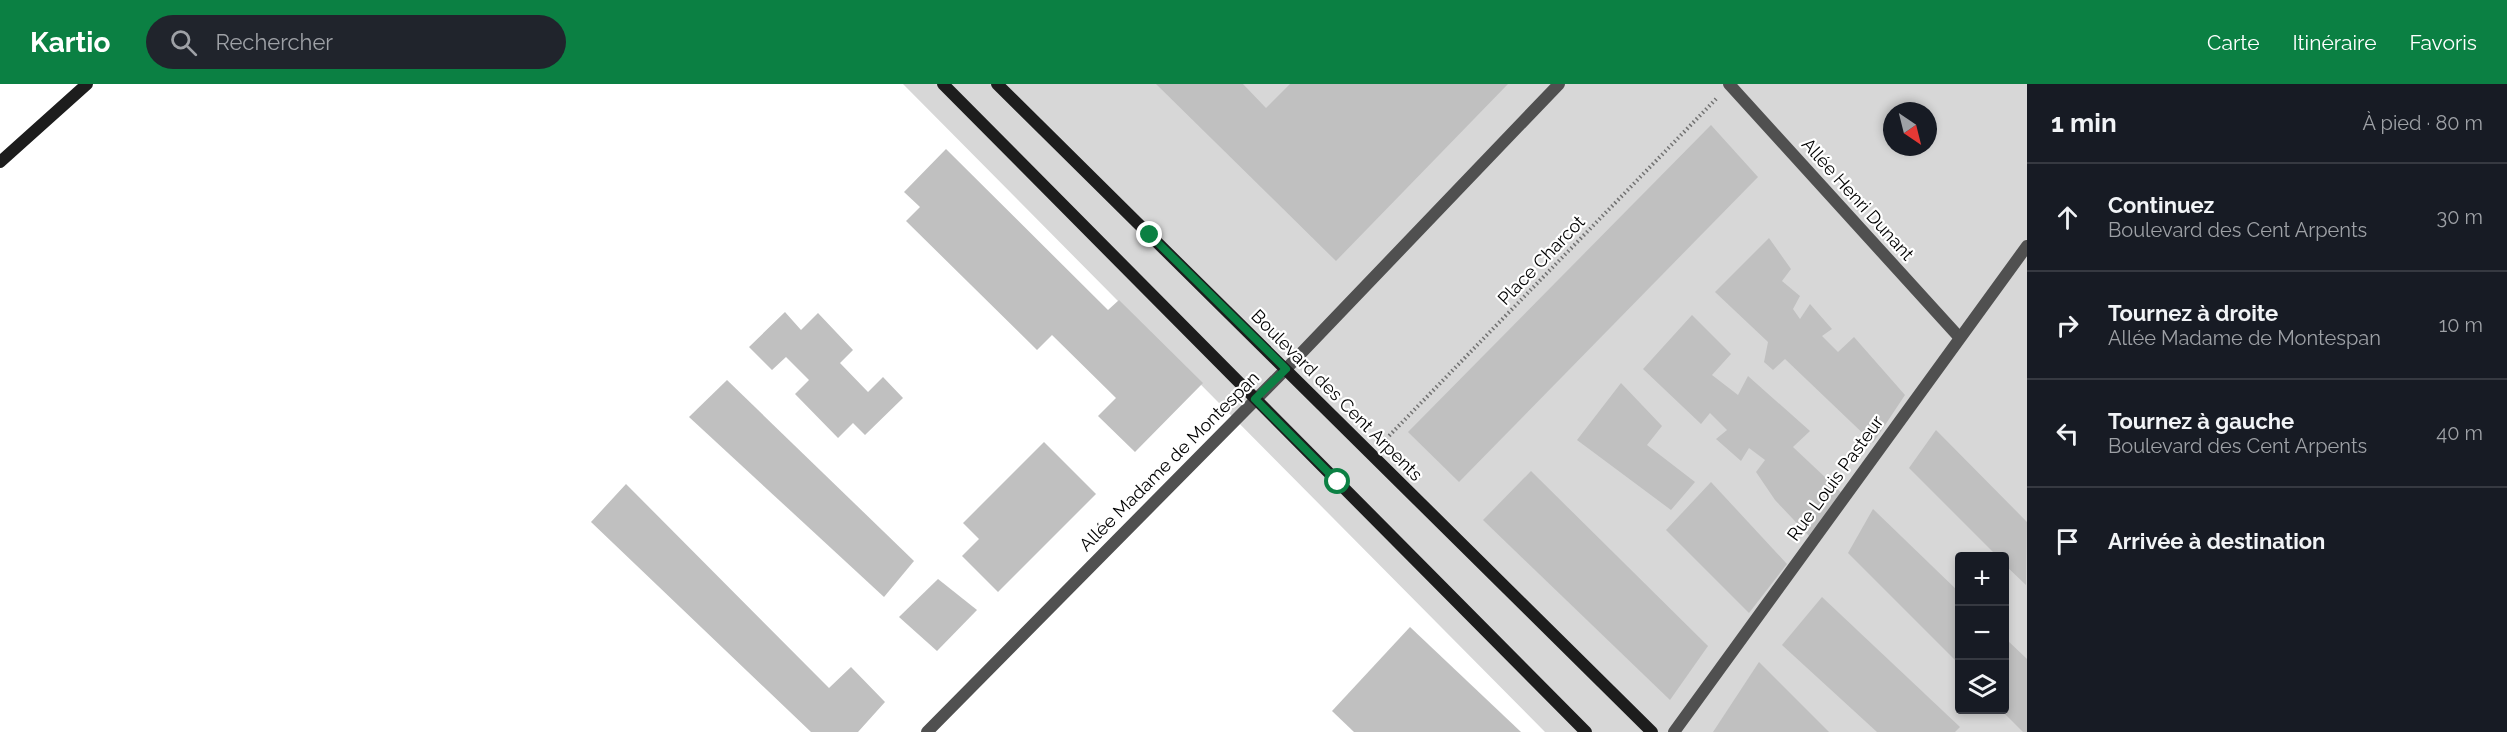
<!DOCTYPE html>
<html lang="fr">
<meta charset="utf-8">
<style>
:root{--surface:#171b24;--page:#20242c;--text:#f1f3f6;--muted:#9ea1a6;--line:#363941;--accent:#0b8043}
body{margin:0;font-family:Raleway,sans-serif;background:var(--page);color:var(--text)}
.controls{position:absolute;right:18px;bottom:18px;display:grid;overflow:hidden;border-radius:6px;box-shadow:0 3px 9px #0003}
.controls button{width:54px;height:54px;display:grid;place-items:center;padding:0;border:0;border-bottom:2px solid var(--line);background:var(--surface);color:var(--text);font:30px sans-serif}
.compass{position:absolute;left:1883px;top:18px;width:54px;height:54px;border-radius:50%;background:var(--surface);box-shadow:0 3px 9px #0003;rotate:145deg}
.stop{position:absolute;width:18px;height:18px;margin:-14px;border:4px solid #0b8043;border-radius:50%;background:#fff}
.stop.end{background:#0b8043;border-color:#fff;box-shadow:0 2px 6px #0008}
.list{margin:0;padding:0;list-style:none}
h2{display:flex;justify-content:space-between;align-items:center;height:78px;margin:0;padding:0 24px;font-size:26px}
h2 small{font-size:20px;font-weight:400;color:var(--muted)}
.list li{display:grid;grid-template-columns:39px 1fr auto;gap:18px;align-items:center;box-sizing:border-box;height:108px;padding:0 24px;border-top:2px solid var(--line)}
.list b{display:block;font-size:22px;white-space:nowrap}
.list p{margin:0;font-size:20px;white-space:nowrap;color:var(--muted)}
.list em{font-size:20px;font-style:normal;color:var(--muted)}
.icon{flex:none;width:33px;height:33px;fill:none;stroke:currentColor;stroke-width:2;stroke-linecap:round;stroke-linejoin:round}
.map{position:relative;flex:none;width:2027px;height:648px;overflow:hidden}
header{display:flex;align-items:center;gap:36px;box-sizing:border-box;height:84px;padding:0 30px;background:var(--accent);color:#fff}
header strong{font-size:28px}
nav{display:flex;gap:33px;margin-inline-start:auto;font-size:21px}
.search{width:420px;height:54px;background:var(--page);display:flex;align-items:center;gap:15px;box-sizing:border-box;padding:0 21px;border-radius:33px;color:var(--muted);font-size:22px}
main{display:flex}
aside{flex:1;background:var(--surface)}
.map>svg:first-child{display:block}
.green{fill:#d7d7d7;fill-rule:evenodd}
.building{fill:#c0c0c0}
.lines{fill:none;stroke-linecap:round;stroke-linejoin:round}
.path{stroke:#727272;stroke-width:4;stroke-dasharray:1.5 3;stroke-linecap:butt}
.street{stroke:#505050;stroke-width:12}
.secondary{stroke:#1d1d1d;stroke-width:12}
.route{stroke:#0b8043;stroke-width:8}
.labels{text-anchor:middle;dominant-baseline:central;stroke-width:4.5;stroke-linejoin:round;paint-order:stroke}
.street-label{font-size:18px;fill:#000;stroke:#fff}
</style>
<header>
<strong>Kartio</strong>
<div class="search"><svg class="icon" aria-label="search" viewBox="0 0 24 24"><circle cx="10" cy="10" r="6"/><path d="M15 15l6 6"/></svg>Rechercher</div>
<nav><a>Carte</a><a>Itinéraire</a><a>Favoris</a></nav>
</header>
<main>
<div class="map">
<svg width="2027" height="648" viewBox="0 0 2027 648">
<rect width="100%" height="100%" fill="#fff"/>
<path class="green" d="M903 0H2027V648H1545ZM1892 27H1928V63H1892ZM1960 472H2004V626H1960Z"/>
<g class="building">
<polygon points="1156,0 1243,0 1266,24 1290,0 1508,0 1336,177"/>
<polygon points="1711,41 1758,93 1459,398 1408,348"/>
<polygon points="946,65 1108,226 1119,216 1203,299 1135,368 1098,332 1116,314 1052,251 1037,266 906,137 920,123 904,108"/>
<polygon points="1769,154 1791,185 1782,197 1800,212 1793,225 1800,235 1810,220 1832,245 1822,252 1838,268 1854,253 1905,311 1873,359 1785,275 1773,286 1764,278 1768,258 1715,208"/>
<polygon points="785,228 801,246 818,229 853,266 840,279 868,308 883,293 903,314 865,351 853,339 838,354 795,310 809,296 786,273 772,286 749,263"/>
<polygon points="1692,231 1731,270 1712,291 1738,311 1748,292 1810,347 1793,363 1844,411 1809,452 1775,416 1756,388 1765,376 1749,364 1741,377 1716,355 1727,346 1710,329 1701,340 1643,285"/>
<polygon points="727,296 914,477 884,513 689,333"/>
<polygon points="1621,299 1662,342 1647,361 1695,398 1671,426 1577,356"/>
<polygon points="1936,346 2027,438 2026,501 2004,480 2004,472 1997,472 1909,384"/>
<polygon points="1044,358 1096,410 998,508 962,472 979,455 963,439"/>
<polygon points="1531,387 1708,562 1670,616 1483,436"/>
<polygon points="1711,398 1787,480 1749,529 1666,446"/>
<polygon points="626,400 829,604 851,583 885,618 858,648 811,648 591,438"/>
<polygon points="1873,425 1960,509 1958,579 1848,469"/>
<polygon points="938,495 977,526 937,567 899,533"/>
<polygon points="1822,513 1960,643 1955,648 1877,648 1782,561"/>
<polygon points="1410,543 1521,648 1354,648 1332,627"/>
<polygon points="2006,555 2027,575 2027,648 2023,648 2001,626 2004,626"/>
<polygon points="1759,578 1829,648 1713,648"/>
</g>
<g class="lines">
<polyline class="path" points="1386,355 1717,14"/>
<g class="street">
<polyline points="1729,0 1959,253"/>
<polyline points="927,648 1286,285 1559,0"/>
<polyline points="1674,648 2027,162"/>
</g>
<g class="secondary">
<polyline points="943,0 1586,648"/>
<polyline points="997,0 1652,648"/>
<polyline points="0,78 87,0"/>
</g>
</g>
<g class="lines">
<polyline class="route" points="1150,151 1286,285 1255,315 1338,398"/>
</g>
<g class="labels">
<g class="street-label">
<text transform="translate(1858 115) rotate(48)">Allée Henri Dunant</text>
<text transform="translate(1541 176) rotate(-46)">Place Charcot</text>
<text transform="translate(1337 311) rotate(45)">Boulevard des Cent Arpents</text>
<text transform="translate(1169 377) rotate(-45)">Allée Madame de Montespan</text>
<text transform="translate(1835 394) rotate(-54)">Rue Louis Pasteur</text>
</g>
</g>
</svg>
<div class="controls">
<button>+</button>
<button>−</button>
<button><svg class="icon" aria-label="layers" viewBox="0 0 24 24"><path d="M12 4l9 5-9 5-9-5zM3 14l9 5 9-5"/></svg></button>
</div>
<svg class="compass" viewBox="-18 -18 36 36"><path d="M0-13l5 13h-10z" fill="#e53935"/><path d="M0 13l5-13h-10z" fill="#9ea1a6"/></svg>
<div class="stop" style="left:1338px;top:398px"></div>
<div class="stop end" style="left:1150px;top:151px"></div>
</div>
<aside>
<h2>1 min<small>À pied · 80 m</small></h2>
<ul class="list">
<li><svg class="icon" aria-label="ahead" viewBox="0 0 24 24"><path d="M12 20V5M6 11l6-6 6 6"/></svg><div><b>Continuez</b><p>Boulevard des Cent Arpents</p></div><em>30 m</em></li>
<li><svg class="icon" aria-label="right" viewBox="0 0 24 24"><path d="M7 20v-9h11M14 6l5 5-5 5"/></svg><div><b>Tournez à droite</b><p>Allée Madame de Montespan</p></div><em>10 m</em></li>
<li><svg class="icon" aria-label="left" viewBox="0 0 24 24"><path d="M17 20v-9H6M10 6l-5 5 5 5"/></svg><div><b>Tournez à gauche</b><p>Boulevard des Cent Arpents</p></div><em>40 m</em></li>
<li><svg class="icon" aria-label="arrive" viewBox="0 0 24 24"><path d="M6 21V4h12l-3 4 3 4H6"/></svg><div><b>Arrivée à destination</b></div></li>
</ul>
</aside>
</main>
